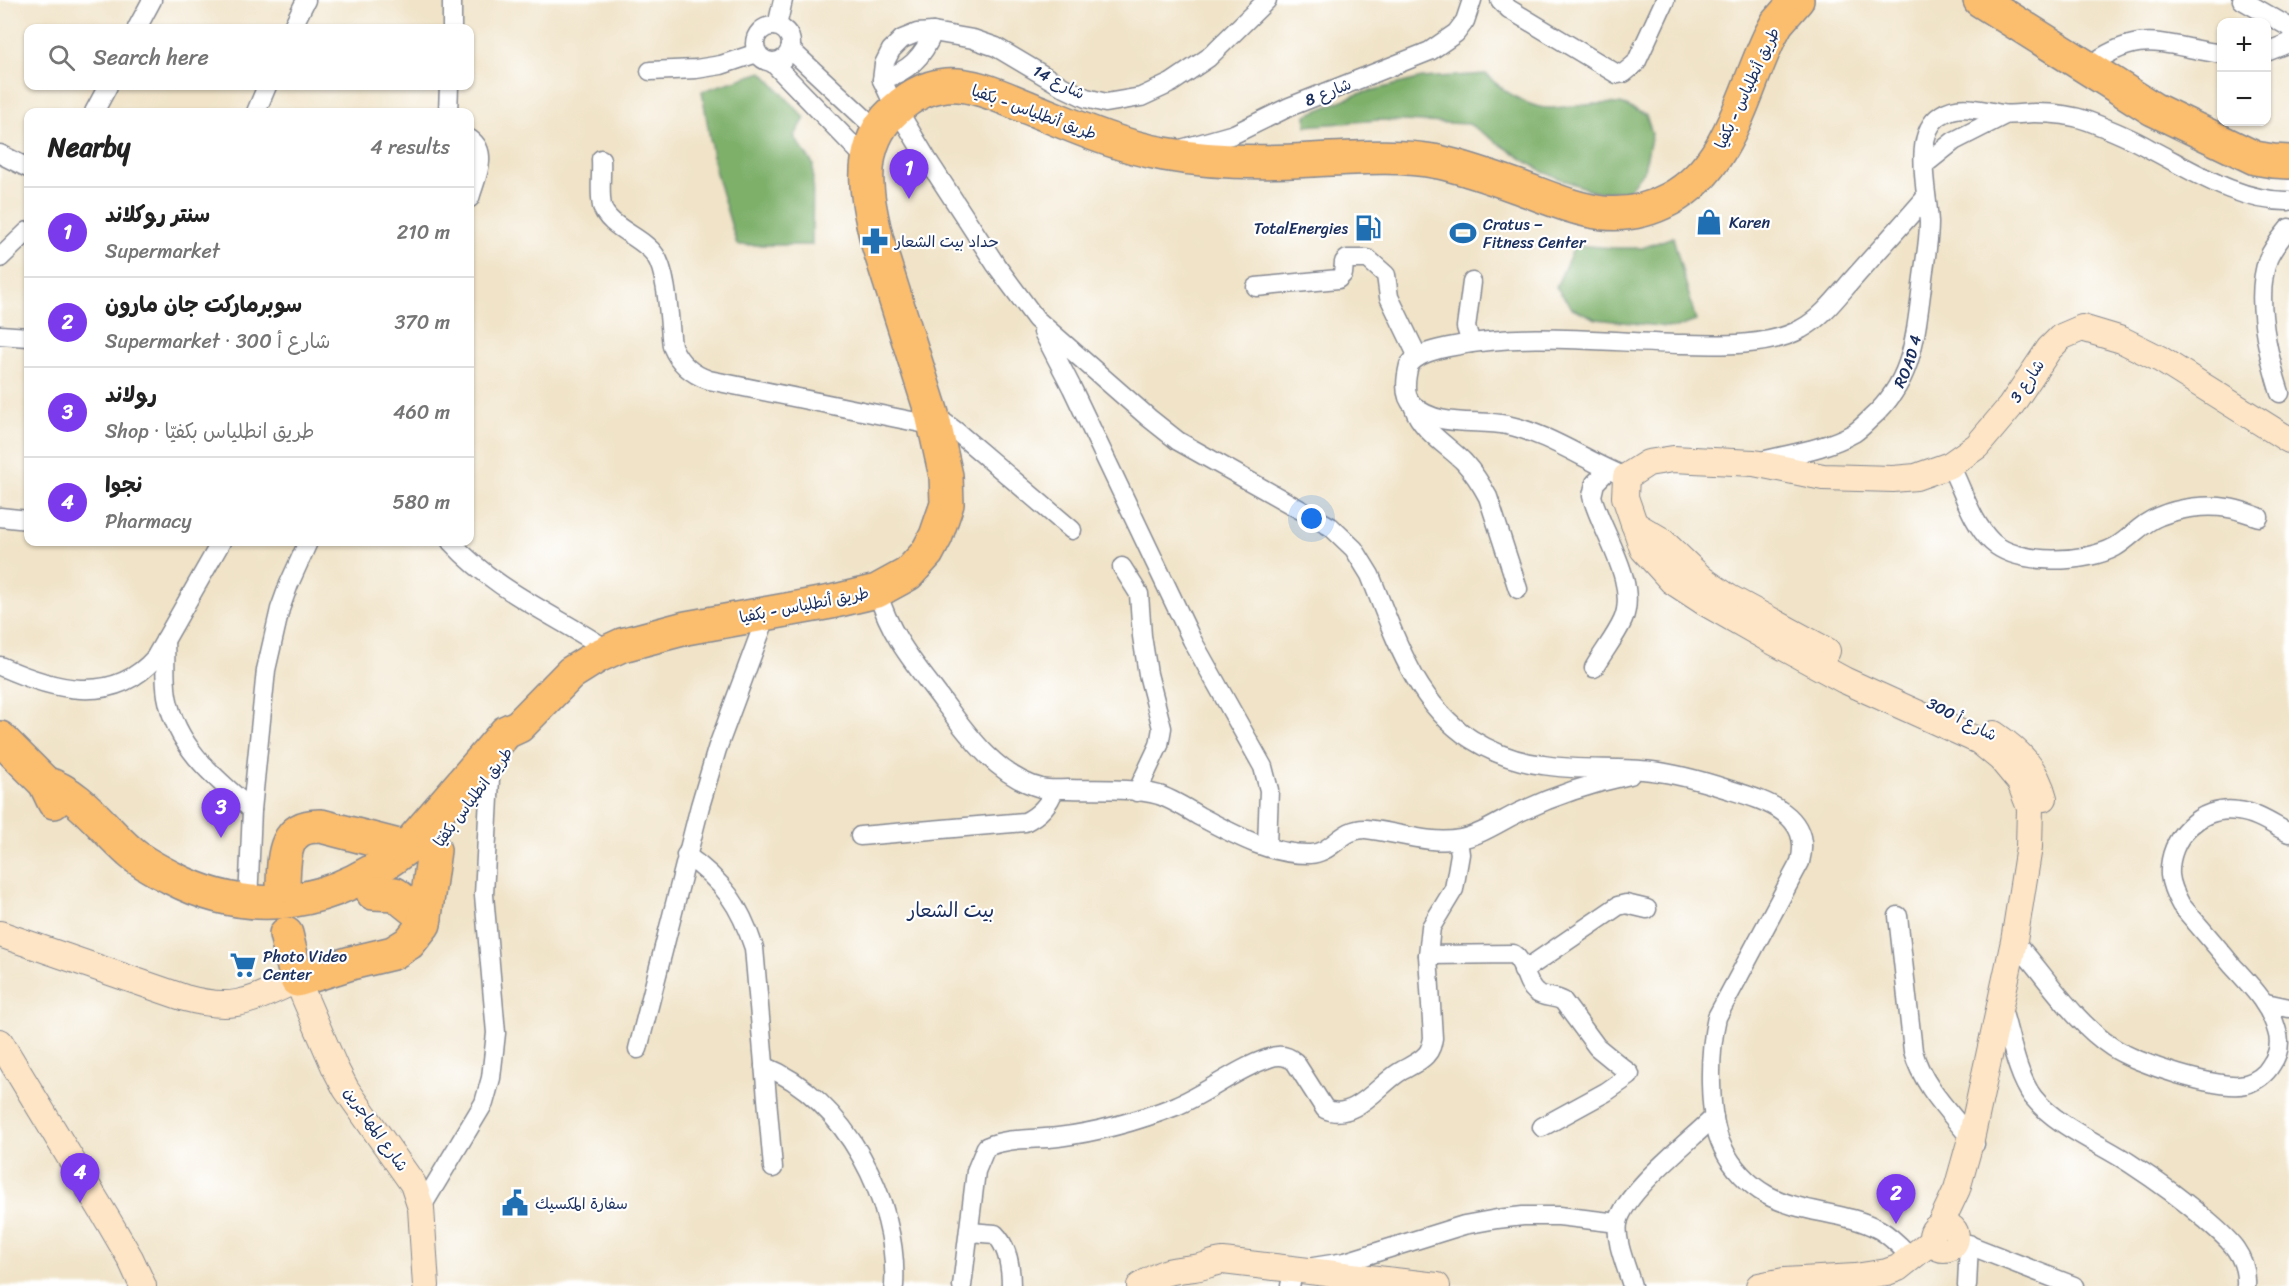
<!DOCTYPE html>
<meta charset="utf-8">
<style>
:root{--surface:#fff;--page:#f6f6f6;--text:#222;--muted:#767676;--line:#e0e0e0;--accent:#7c3aed}
body{margin:0;font-family:Sriracha,"Playpen Sans Arabic",sans-serif;background:var(--page);color:var(--text)}
.controls{position:absolute;right:18px;top:18px;display:grid;overflow:hidden;border-radius:12px;box-shadow:0 2px 4px #0004}
.controls button{width:54px;height:54px;display:grid;place-items:center;padding:0;border:0;border-bottom:2px solid var(--line);background:var(--surface);color:var(--text);font:30px sans-serif}
.you{position:absolute;left:1312px;top:519px;width:21px;height:21px;margin:-15px;border:4px solid #fff;border-radius:50%;background:#1a73e8;box-shadow:0 0 0 9px #1a73e833}
.badge{display:grid;place-items:center;width:39px;height:39px;border-radius:50%;background:var(--accent);color:#fff;font-size:20px;font-weight:700}
.pin{position:absolute;translate:-50% -50px;filter:drop-shadow(0 2px 3px #0008)}
.pin::after{content:'';position:absolute;top:32px;width:21px;height:18px;background:inherit;clip-path:polygon(0 0,100% 0,50% 100%)}
.list{margin:0;padding:0;list-style:none}
h2{display:flex;justify-content:space-between;align-items:center;height:78px;margin:0;padding:0 24px;font-size:26px}
h2 small{font-size:20px;font-weight:400;color:var(--muted)}
.list li{display:grid;grid-template-columns:39px 1fr auto;gap:18px;align-items:center;box-sizing:border-box;height:90px;padding:0 24px;border-top:2px solid var(--line)}
.list b{display:block;font-size:22px;white-space:nowrap}
.list p{margin:0;font-size:20px;white-space:nowrap;color:var(--muted)}
.list em{font-size:20px;font-style:normal;color:var(--muted)}
.icon{flex:none;width:33px;height:33px;fill:none;stroke:currentColor;stroke-width:2;stroke-linecap:round;stroke-linejoin:round}
.map{position:relative;flex:none;width:2289px;height:1286px;overflow:hidden}
.search{position:absolute;background:var(--surface);box-shadow:0 2px 4px #0004;left:24px;top:24px;width:450px;height:66px;display:flex;align-items:center;gap:15px;box-sizing:border-box;padding:0 21px;border-radius:12px;color:var(--muted);font-size:22px}
.panel{position:absolute;background:var(--surface);box-shadow:0 2px 4px #0004;left:24px;top:108px;width:450px;height:438px;border-radius:12px}
.map>svg:first-child{display:block}
.forest{fill:#7eb06b;stroke:#4c7064;stroke-width:1.5}
.lines{fill:none;stroke-linecap:round;stroke-linejoin:round}
.street-casing{stroke:#868992;stroke-width:21}
.secondary-casing{stroke:#868992;stroke-width:28}
.highway-casing{stroke:#868992;stroke-width:36}
.street{stroke:#fff;stroke-width:18}
.secondary{stroke:#fde5c5;stroke-width:26}
.highway{stroke:#fbbd6e;stroke-width:33}
.labels{text-anchor:middle;dominant-baseline:central;stroke-width:4.5;stroke-linejoin:round;paint-order:stroke}
.street-label{font-size:16px;fill:#1b2f5e;stroke:#fff}
.poi-label{font-size:16px;fill:#1b2f5e;stroke:#fff;text-anchor:start}
.quarter-label{font-size:20px;fill:#1b2f5e;stroke:#fff}
</style>
<div class="map">
<svg width="2289" height="1286" viewBox="0 0 2289 1286">
<rect width="100%" height="100%" fill="#fff"/>
<filter id="ink" filterUnits="userSpaceOnUse"><feTurbulence type="fractalNoise" baseFrequency=".0167" numOctaves="2"/><feDisplacementMap in="SourceGraphic" scale="12" xChannelSelector="R" yChannelSelector="G"/><feConvolveMatrix kernelMatrix="1 2 1 2 8 2 1 2 1" color-interpolation-filters="sRGB"/></filter>
<filter id="wash" filterUnits="userSpaceOnUse"><feTurbulence type="fractalNoise" baseFrequency=".008" numOctaves="4" result="noise"/><feDisplacementMap in="SourceGraphic" scale="24" xChannelSelector="R" yChannelSelector="G"/><feGaussianBlur stdDeviation="1.35" result="paint"/><feColorMatrix in="noise" values="0 0 0 0 0 0 0 0 0 0 0 0 0 0 0 0 0 1.4 0 .05"/><feComposite in="paint" operator="in"/></filter>
<g filter="url(#wash)">
<rect width="100%" height="100%" fill="#f0e3c7"/>
<g class="forest">
<polygon points="762,72 805,118 794,137 813,164 812,245 737,245 715,170 702,91"/>
<path d="M1486 74C1500 89 1529 109 1550 108 1574 108 1596 101 1620 104 1628 106 1637 111 1646 115L1652 134 1644 170 1628 191 1595 192 1543 172 1469 124 1379 120 1306 126V115L1358 94 1422 78Z"/>
<polygon points="1673,237 1696,321 1676,328 1596,319 1572,308 1556,287 1575,245 1613,248 1642,248"/>
</g>
</g>
<g filter="url(#ink)">
<g class="lines">
<g class="street-casing">
<g id="street">
<path d="M1267 0 1208 58 1171 83 1141 97 1106 103 1086 98 1065 88 996 47 973 39 933 32 917 33 902 39 891 50 884 64 882 80 891 99 927 159 996 265 1036 319 1149 418 1178 441 1331 527 1354 549 1370 575C1394 634 1414 702 1471 739 1493 753 1517 762 1543 765 1579 771 1616 767 1652 771 1678 774 1702 781 1727 789 1763 800 1813 813 1800 862L1717 1017C1709 1052 1707 1116 1723 1148 1732 1167 1749 1185 1767 1195 1802 1214 1846 1211 1880 1230 1892 1237 1902 1248 1911 1257"/>
<polyline points="1500,0 1509,9 1617,74 1624,73 1636,63 1665,0"/>
<polyline points="2242,0 2289,27"/>
<circle cx="773" cy="44" r="18"/>
<polyline points="777,26 783,0"/>
<polyline points="137,28 152,0"/>
<polyline points="292,28 306,0"/>
<polyline points="452,28 452,0"/>
<polyline points="790,49 877,130"/>
<polyline points="2266,52 2289,43"/>
<polyline points="772,62 868,161"/>
<path d="M2086 68C2141 27 2160 45 2222 54"/>
<polyline points="650,71 696,69 721,65 757,53"/>
<path d="M882 80C908 71 923 58 933 32"/>
<polyline points="94,112 108,86"/>
<polyline points="256,112 267,86"/>
<polyline points="448,112 449,86"/>
<path d="M470 139C490 153 475 179 470 198"/>
<polyline points="1181,149 1234,134 1289,107 1430,51 1456,33 1465,21 1472,0"/>
<polyline points="0,154 28,168"/>
<path d="M601 159C602 174 599 191 602 206 607 227 643 237 655 255 668 273 669 323 672 346 679 363 691 374 709 380L936 426"/>
<polyline points="1924,165 1954,141 2005,115"/>
<polyline points="0,258 28,231"/>
<polyline points="1256,287 1338,279 1343,274 1344,262 1347,259 1368,259 1386,275 1389,297 1418,357"/>
<polyline points="1043,332 1072,388 1192,640 1263,767 1269,790 1267,846"/>
<polyline points="0,335 28,337"/>
<polyline points="1471,343 1466,327 1472,282"/>
<path d="M2280 393C2268 355 2254 298 2268 259 2273 247 2281 238 2289 228"/>
<path d="M1414 408C1421 430 1448 446 1464 462 1474 473 1481 484 1488 497L1518 589"/>
<polyline points="934,415 957,432 1072,530"/>
<path id="s1" d="M1758 462C1789 454 1826 449 1854 433 1860 429 1866 423 1871 418 1913 381 1915 338 1922 286 1924 265 1929 244 1929 223 1928 193 1911 134 1941 115 1960 102 1982 111 2002 114 2013 116 2024 113 2034 113 2051 113 2072 115 2088 121 2109 129 2131 138 2150 149 2193 171 2239 202 2289 201"/>
<path d="M1950 465C1963 490 1971 522 1992 542 2018 566 2086 563 2115 547 2131 538 2141 523 2160 516 2180 508 2207 504 2228 508 2238 509 2249 514 2259 517"/>
<path d="M1626 477C1586 461 1549 434 1507 425 1478 419 1436 428 1413 405 1403 396 1406 377 1409 365 1418 353 1436 350 1449 347 1525 331 1604 342 1681 344 1717 345 1769 347 1801 329 1822 318 1838 296 1853 279 1877 252 1902 225 1926 197"/>
<polyline points="0,517 28,520"/>
<path d="M451 542C498 593 553 613 609 651"/>
<polyline points="1122,567 1139,594 1142,636 1148,674 1162,728 1159,745 1137,792"/>
<path d="M877 591C889 631 908 656 933 688 962 726 992 775 1041 788 1050 790 1059 789 1068 789 1097 790 1131 787 1159 795 1173 800 1186 808 1199 816 1233 834 1270 855 1310 854 1333 853 1341 828 1366 829 1395 832 1432 845 1460 839 1482 835 1502 820 1522 811 1556 795 1593 783 1630 775"/>
<path d="M165 640C166 659 164 678 167 696 176 747 215 778 252 810"/>
<path d="M0 666C51 689 112 707 155 658L221 542"/>
<path d="M1594 668C1603 652 1616 636 1623 620 1639 582 1601 532 1592 496L1595 483 1608 470"/>
<path d="M860 836 1025 822C1039 815 1049 805 1054 790"/>
<path d="M1458 840 1460 854 1454 889 1431 927 1428 955 1513 954C1526 963 1524 982 1536 992 1544 998 1555 996 1563 1001L1597 1047 1630 1074 1629 1076 1606 1092 1542 1127"/>
<path d="M686 855C723 881 740 905 754 948L773 1168"/>
<polyline points="248,902 252,810 266,670 280,609 289,584 308,542"/>
<path d="M1898 916 1913 1051C1923 1088 1953 1115 1975 1144"/>
<path d="M2014 941C2046 976 2072 1020 2112 1047 2135 1063 2220 1091 2246 1084 2256 1081 2266 1074 2271 1065 2278 1055 2281 1043 2277 1031 2270 1004 2249 984 2231 964 2215 944 2198 925 2181 905 2176 896 2171 886 2170 875 2168 838 2200 805 2238 811 2257 813 2273 825 2289 833"/>
<polyline points="1523,971 1618,906 1626,904 1647,909"/>
<polyline points="2266,1003 2289,1008"/>
<path d="M2001 1006C2010 1034 2016 1074 2033 1097 2056 1126 2101 1144 2131 1164 2157 1181 2182 1199 2205 1219 2227 1238 2248 1254 2246 1286"/>
<polyline points="638,1049 700,806 717,749 768,612"/>
<path d="M764 1066C845 1098 899 1202 894 1286"/>
<polyline points="421,1208 484,1103 491,1078 496,1033 484,895 490,778"/>
<path d="M970 1232 995 1234C1008 1247 1011 1268 1011 1286"/>
<polyline points="1956,1240 2074,1286"/>
<path d="M962 1286 976 1171 986 1147C1010 1137 1032 1140 1058 1137 1098 1132 1138 1121 1176 1106 1209 1092 1236 1069 1269 1058 1279 1054 1288 1056 1295 1062L1325 1109C1353 1122 1378 1086 1398 1073 1407 1067 1419 1063 1426 1055 1431 1050 1432 1044 1433 1038L1428 955"/>
<polyline points="1290,1286 1294,1270 1345,1262 1464,1225 1497,1219 1523,1216 1559,1216 1618,1223"/>
<path d="M1632 1286C1627 1267 1615 1243 1618 1223 1624 1192 1691 1140 1714 1117"/>
<polyline points="1967,1286 1969,1244"/>
</g>
</g>
<g class="secondary-casing">
<g id="secondary">
<polyline points="1634,524 1661,540 1702,579 1728,597 1827,651"/>
<path d="M1994 734C2019 751 2036 768 2044 798"/>
<path d="M0 934 185 998C236 1012 251 1000 297 980L335 1068 346 1089 413 1184 421 1208 426 1286"/>
<polyline points="0,1042 109,1222 130,1258 143,1286"/>
<circle cx="1944" cy="1237" r="12"/>
<polyline points="1940,1225 1957,1189 1971,1139 2014,941 2029,847 2030,808 2020,782 2001,759 1979,741 1844,680 1774,642 1704,602 1672,581 1643,549 1625,497 1626,477 1648,463 1673,459 1754,463 1823,477 1893,479 1916,477 1950,465 1977,446 2010,407 2049,349 2061,337 2082,328 2122,340 2160,359 2289,440"/>
<path d="M1140 1286C1164 1271 1167 1271 1194 1268 1204 1267 1213 1262 1223 1261L1437 1286"/>
<polyline points="1759,1286 1784,1281 1855,1277 1887,1272 1898,1268 1932,1241"/>
</g>
</g>
<g class="highway-casing">
<g id="highway">
<polyline points="1980,0 2153,109 2255,158 2273,161 2289,162"/>
<polyline points="0,738 45,783 54,802"/>
<path d="M45 783C80 793 103 829 130 852 142 863 157 870 172 878 255 921 335 904 406 848L506 732 519 726 571 673 598 656 622 645 686 628 831 602 877 591 908 574 927 553 936 536 947 504 946 476 932 414 878 244C867 202 856 154 887 118 902 102 923 87 946 85 976 83 1006 99 1034 110 1076 127 1119 146 1164 154 1214 163 1263 163 1313 160 1355 158 1398 154 1439 162 1465 168 1491 177 1516 186 1570 205 1613 230 1670 199 1730 167 1743 92 1770 36L1777 23 1797 0"/>
<path d="M283 885C284 856 283 825 321 826L406 848"/>
<polyline points="373,893 395,894 425,918"/>
<polyline points="286,934 297,980 351,963 393,953 409,943 424,924 434,850"/>
</g>
</g>
<use href="#street" class="street"/>
<use href="#secondary" class="secondary"/>
<use href="#highway" class="highway"/>
</g>
</g>
<defs>
<g id="shop-bare" transform="scale(2.07)"><path d="M-5-2.5h2.3a2.7 3.5 0 0 1 5.4 0H5L5.5 6h-11ZM-1.5-2.5h3a1.5 2.3 0 0 0-3 0Z" fill="#1f6fb2" stroke="#fff" stroke-width="2.5" paint-order="stroke"/></g>
<g id="fuel-bare" transform="scale(2.07)"><path d="M-5.5-6h7V0h2V4h1.3V-2.5L3-4.5l.8-.8L6-3V5H2.5V1h-1V6h-7ZM-4.2-4.7v3.2H.2V-4.7Z" fill="#1f6fb2" stroke="#fff" stroke-width="2.5" paint-order="stroke"/></g>
<g id="stadium-bare" transform="scale(2.07)"><path d="M0-5a6.5 5 0 1 0 0 10a6.5 5 0 1 0 0-10ZM-3.5-1.8h7v3.6h-7Z" fill="#1f6fb2" stroke="#fff" stroke-width="2.5" paint-order="stroke"/></g>
<g id="pharmacy-bare" transform="scale(2.07)"><path d="M-2-6h4v4h4v4h-4v4h-4v-4h-4v-4h4Z" fill="#1f6fb2" stroke="#fff" stroke-width="2.5" paint-order="stroke"/></g>
<g id="supermarket-bare" transform="scale(2.07)"><path d="M-6-5.5h2.5l.6 2H6L4.5 2H-2.5L-4.4-4H-6ZM-1.5 3.2a1.3 1.3 0 1 0 .1 0ZM3 3.2a1.3 1.3 0 1 0 .1 0Z" fill="#1f6fb2" stroke="#fff" stroke-width="2.5" paint-order="stroke"/></g>
<g id="civic-bare" transform="scale(2.07)"><path d="M-.6-6.5H3V-4.5H.6V-3L4-1V1h2V6H-6V1h2V-1L-.6-3ZM-1.2 2.5V6h2.4V2.5Z" fill="#1f6fb2" stroke="#fff" stroke-width="2.5" paint-order="stroke"/></g>
</defs>
<g fill-rule="evenodd">
<use href="#shop-bare" x="1709" y="222"/>
<use href="#fuel-bare" x="1368" y="228"/>
<use href="#stadium-bare" x="1463" y="233"/>
<use href="#pharmacy-bare" x="875" y="241"/>
<use href="#supermarket-bare" x="243" y="965"/>
<use href="#civic-bare" x="515" y="1203"/>
</g>
<g class="labels">
<g class="street-label">
<text transform="translate(1059 82) rotate(27)">شارع 14</text>
<text transform="translate(1747 88) rotate(-65)">طريق أنطلياس - بكفيا</text>
<text transform="translate(1328 92) rotate(-22)">شارع 8</text>
<text transform="translate(1034 112) rotate(20)">طريق أنطلياس - بكفيا</text>
<text stroke="none"><textPath href="#s1" startOffset="192">ROAD 4</textPath></text>
<text transform="translate(2027 381) rotate(-56)">شارع 3</text>
<text transform="translate(804 605) rotate(-11)">طريق أنطلياس - بكفيا</text>
<text transform="translate(1962 719) rotate(27)">شارع أ 300</text>
<text transform="translate(473 797) rotate(-53)">طريق انطلياس بكفيّا</text>
<text transform="translate(376 1129) rotate(55)">شارع المهاجرين</text>
</g>
<g class="poi-label">
<text x="1729" y="222">Karen</text>
<text x="1483" y="224">Cratus –<tspan x="1483" dy="18">Fitness Center</tspan></text>
<text x="1348" y="228" text-anchor="end">TotalEnergies</text>
<text x="895" y="241">حداد بيت الشعار</text>
<text x="263" y="956">Photo Video<tspan x="263" dy="18">Center</tspan></text>
<text x="535" y="1203">سفارة المكسيك</text>
</g>
<g class="quarter-label">
<text x="951" y="910">بيت الشعار</text>
</g>
</g>
</svg>
<div class="controls">
<button>+</button>
<button>−</button>
</div>
<div class="you"></div>
<div class="pin badge" style="left:909px;top:199px">1</div>
<div class="pin badge" style="left:1896px;top:1224px">2</div>
<div class="pin badge" style="left:221px;top:838px">3</div>
<div class="pin badge" style="left:80px;top:1203px">4</div>
<div class="search"><svg class="icon" aria-label="search" viewBox="0 0 24 24"><circle cx="10" cy="10" r="6"/><path d="M15 15l6 6"/></svg>Search here</div>
<section class="panel">
<h2>Nearby<small>4 results</small></h2>
<ul class="list">
<li><span class="badge">1</span><div><b>سنتر روكلاند</b><p>Supermarket</p></div><em>210 m</em></li>
<li><span class="badge">2</span><div><b>سوبرماركت جان مارون</b><p>Supermarket · شارع أ 300</p></div><em>370 m</em></li>
<li><span class="badge">3</span><div><b>رولاند</b><p>Shop · طريق انطلياس بكفيّا</p></div><em>460 m</em></li>
<li><span class="badge">4</span><div><b>نجوا</b><p>Pharmacy</p></div><em>580 m</em></li>
</ul>
</section>
</div>
